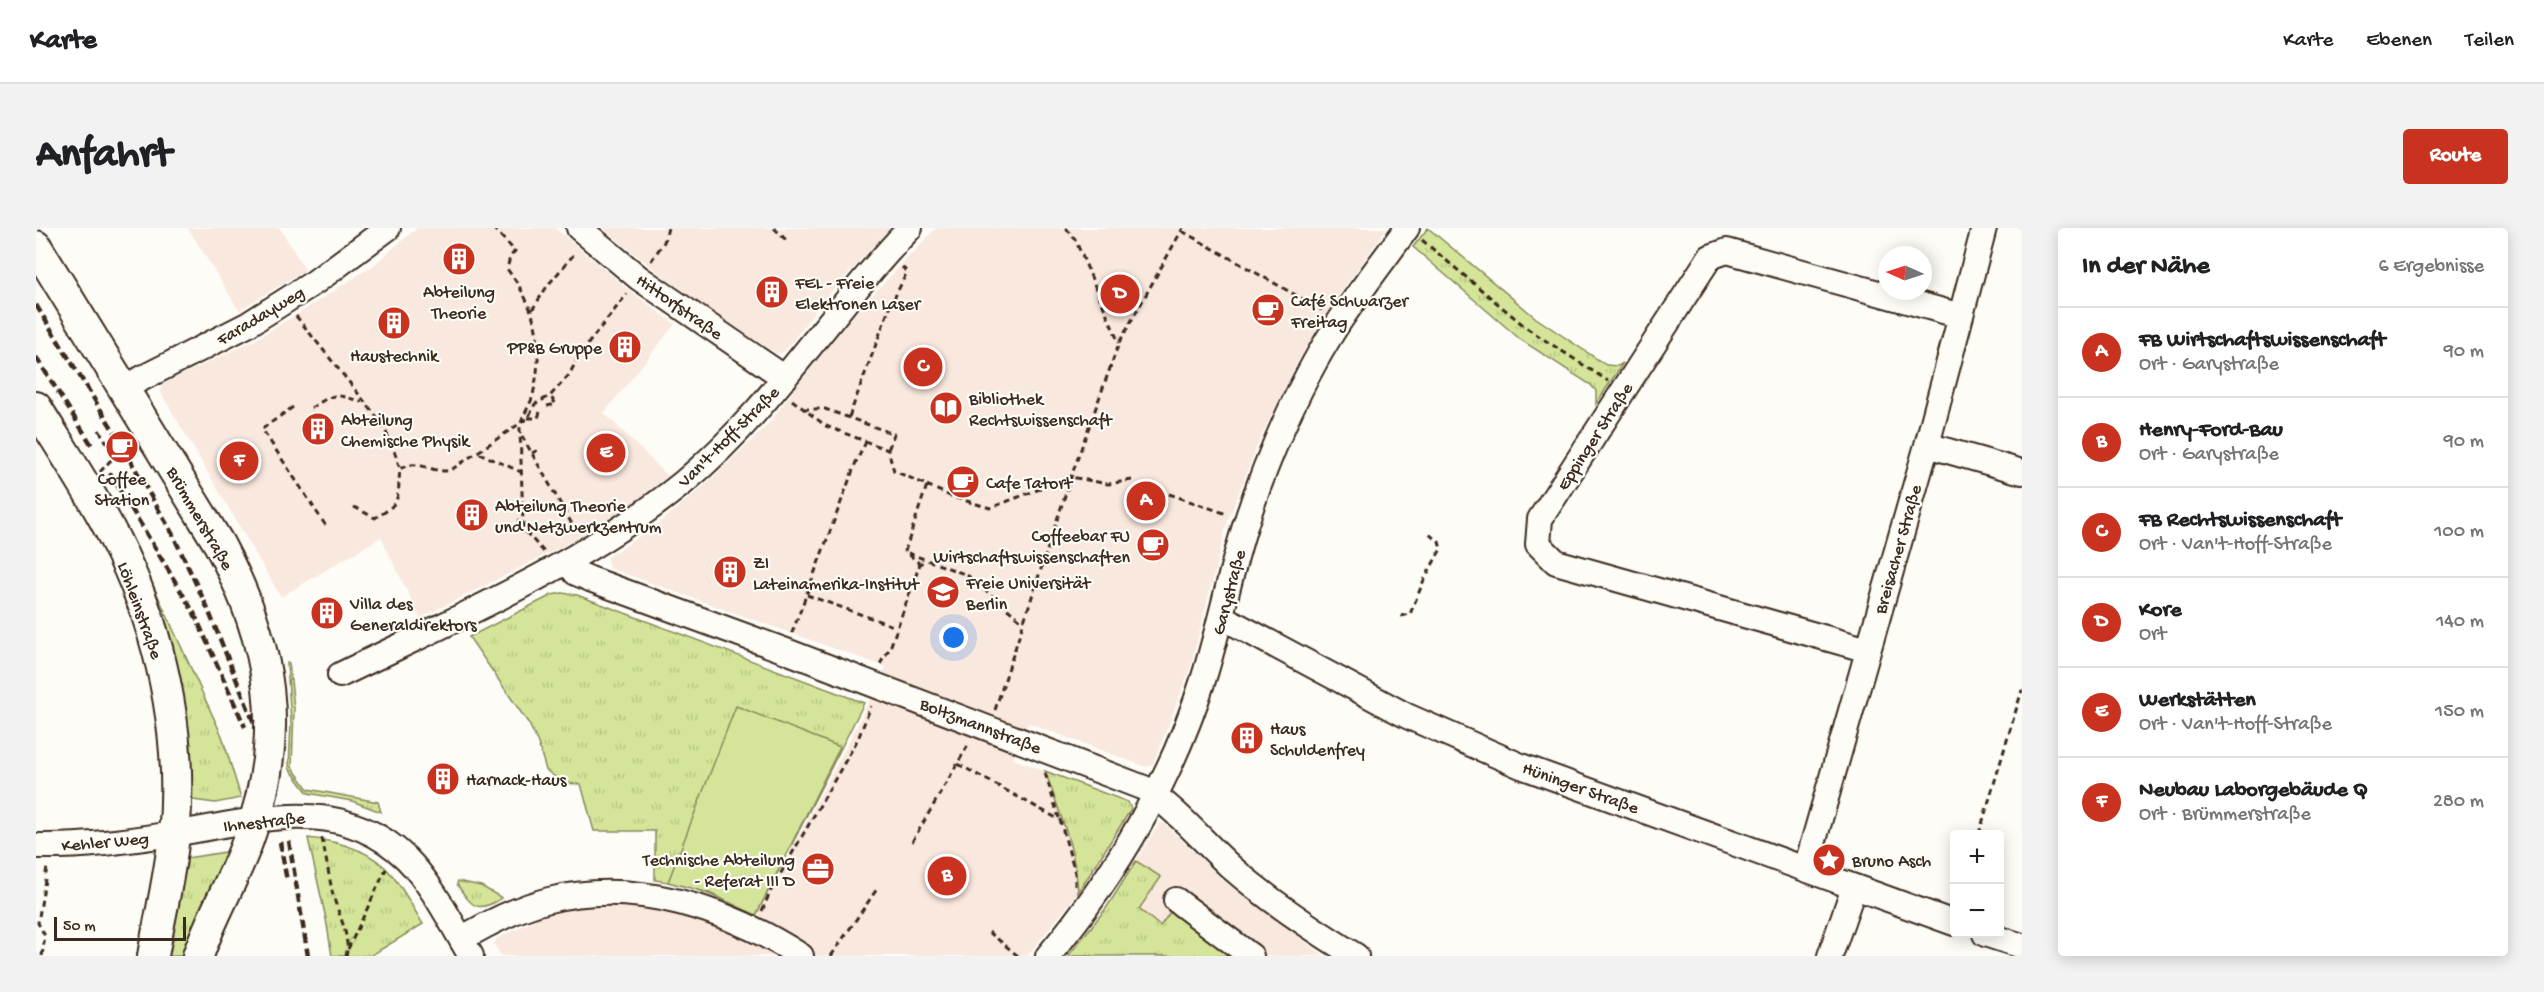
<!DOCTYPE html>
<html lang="de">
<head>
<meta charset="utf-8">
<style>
	:root { --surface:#fff; --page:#f2f2f2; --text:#202124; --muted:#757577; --line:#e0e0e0; --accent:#c8321e }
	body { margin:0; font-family:"Gochi Hand",sans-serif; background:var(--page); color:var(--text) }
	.controls { position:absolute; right:18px; bottom:18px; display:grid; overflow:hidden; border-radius:6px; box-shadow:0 3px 15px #0003 }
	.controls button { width:54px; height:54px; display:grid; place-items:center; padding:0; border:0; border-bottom:2px solid var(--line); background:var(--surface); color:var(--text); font:30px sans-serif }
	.compass { position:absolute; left:1842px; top:18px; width:54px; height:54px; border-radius:50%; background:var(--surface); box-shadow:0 3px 15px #0003; rotate:273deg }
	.scale { position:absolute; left:18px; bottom:15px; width:132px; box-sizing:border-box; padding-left:6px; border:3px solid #3b2a1e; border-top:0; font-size:16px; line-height:21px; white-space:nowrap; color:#3b2a1e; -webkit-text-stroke:4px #fdfcf7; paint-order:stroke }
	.you { position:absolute; left:918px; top:410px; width:21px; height:21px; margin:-15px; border:4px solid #fff; border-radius:50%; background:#1a73e8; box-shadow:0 0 0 9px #1a73e833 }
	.badge { display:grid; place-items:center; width:39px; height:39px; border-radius:50%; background:var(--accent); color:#fff; font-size:20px; font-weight:700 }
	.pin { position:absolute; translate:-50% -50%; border:3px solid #fff; box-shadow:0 2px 6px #0006 }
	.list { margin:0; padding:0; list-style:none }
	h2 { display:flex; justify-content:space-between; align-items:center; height:78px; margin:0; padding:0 24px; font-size:26px }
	h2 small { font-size:20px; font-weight:400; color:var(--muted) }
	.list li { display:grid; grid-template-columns:39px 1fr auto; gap:18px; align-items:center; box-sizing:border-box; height:90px; padding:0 24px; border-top:2px solid var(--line) }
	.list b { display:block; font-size:22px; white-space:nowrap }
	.list p { margin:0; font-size:20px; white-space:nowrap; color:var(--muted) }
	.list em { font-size:20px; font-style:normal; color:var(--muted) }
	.map { position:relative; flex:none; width:1986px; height:728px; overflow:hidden; border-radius:6px }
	header { display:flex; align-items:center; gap:36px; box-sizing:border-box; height:84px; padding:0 30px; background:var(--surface); border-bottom:2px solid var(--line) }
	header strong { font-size:28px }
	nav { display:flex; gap:33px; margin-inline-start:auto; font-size:21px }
	.intro { display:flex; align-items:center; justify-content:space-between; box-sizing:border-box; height:144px; padding:0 36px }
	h1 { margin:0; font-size:42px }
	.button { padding:15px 27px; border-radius:6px; background:var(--accent); color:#fff; font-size:21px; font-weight:700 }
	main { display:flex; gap:36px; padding:0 36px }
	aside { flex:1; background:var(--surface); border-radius:6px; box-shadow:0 3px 15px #0003 }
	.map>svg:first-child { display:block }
</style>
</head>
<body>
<header>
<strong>Karte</strong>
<nav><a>Karte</a><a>Ebenen</a><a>Teilen</a></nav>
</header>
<div class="intro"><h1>Anfahrt</h1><a class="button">Route</a></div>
<main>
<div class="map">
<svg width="1986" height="728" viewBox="0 0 1986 728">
	<defs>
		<pattern id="grass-tufts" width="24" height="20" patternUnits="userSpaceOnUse" patternTransform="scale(1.5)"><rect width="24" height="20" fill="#d4e599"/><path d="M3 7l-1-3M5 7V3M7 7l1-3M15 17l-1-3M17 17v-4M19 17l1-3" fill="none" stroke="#b7c583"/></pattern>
	</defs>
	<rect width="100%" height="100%" fill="#fdfcf7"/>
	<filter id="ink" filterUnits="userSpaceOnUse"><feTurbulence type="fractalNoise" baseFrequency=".0167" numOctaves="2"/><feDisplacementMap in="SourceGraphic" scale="12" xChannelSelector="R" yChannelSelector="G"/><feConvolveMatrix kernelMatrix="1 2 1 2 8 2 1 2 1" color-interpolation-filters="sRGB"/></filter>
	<g filter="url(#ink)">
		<path fill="#f9e8de" d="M 152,0 L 244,0 L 269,42 L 203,82 Z
			M 381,0 L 519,0 L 589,59 L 639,96 L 568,185 L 632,248 L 595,277 L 525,319 L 384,390 L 345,309 L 245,369 L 124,163 L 127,156 L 217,113 L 268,82 L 338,37 Z
			M 567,0 L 854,0 L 786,74 L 748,124 L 741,126 L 677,85 L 619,42 Z
			M 900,0 L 1351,0 L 1303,67 L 1262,133 L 1223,213 L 1191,295 L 1154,441 L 1117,536 L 1110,539 L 992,495 L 977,531 L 1092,574 L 1095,581 L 1080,608 L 1046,660 L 991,728 L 466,728 L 458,717 L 460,711 L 499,692 L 503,685 L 542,676 L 580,674 L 642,683 L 710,708 L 820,500 L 850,439 L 573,340 L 571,330 L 627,292 L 667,259 L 731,198 L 798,108 Z
			M 1128,595 L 1186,651 L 1288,728 L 1032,728 L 1071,679 L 1123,596 Z"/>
		<path fill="url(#grass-tufts)" stroke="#88885c" stroke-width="1.5" d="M 1392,0 L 1500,90 L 1570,137 L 1582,138 L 1587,135 L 1560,176 L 1560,163 L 1555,157 L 1485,112 L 1377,19 Z
			M 107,344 L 111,344 L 186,508 L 205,570 L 179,575 L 150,571 Z
			M 526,365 L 541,367 L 828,475 L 720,687 C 687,672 655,656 619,652 L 619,603 L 558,603 L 545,556 L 527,555 L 510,542 L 502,515 L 493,496 L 433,409 L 516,367 Z
			M 251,435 L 253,435 L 258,480 L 256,539 L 272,561 L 342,574 L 345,584 L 316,573 L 272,565 L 253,540 L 255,495 Z
			M 1009,543 L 1092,574 L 1095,581 L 1042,665 C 1040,622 1023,583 1009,543 Z
			M 272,610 C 302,613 336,622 356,647 C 368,662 377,680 387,696 L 334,728 L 296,728 L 290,691 Z
			M 196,623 L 151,728 L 128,728 L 145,631 Z
			M 1100,633 L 1125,649 L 1103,681 L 1124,698 L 1135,683 L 1155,685 L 1200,719 L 1193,728 L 1032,728 L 1071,679 Z
			M 422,653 L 445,658 L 466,670 C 441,686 436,679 421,656 Z"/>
		<path fill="#d4e599" stroke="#88885c" stroke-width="1.5" d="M 700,478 L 804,519 L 720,687 L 673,665 L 632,654 Z"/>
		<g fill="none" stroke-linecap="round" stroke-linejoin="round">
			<g stroke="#3b2a1e" stroke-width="28">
				<path id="minor" d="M 543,0 L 603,50 L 749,150
					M 87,160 L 211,97 L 279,54 L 352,0
					M 1891,217 L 1986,244
					M 532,335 L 540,345 L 554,351 L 750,423 L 1108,560 C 1142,582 1166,613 1196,640 C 1235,674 1276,701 1320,728
					M 1186,389 L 1371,488 L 1485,538 L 1918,695
					M 1832,422 L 1520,334 L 1502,316 L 1504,291 L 1674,29 L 1691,23 L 1925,88
					M 304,447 C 422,389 545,338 648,254 C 736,181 795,82 874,0
					M 0,618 C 46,619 91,613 136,606 C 217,594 302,564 370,630 C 397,657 415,695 435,728
					M 1770,640 L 1891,217 L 1948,0
					M 1140,672 L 1215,728
					M 1949,706 L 1986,718
					M 425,711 C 453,695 481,680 513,672 C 598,650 693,681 765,728
					M 1012,728 C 1080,647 1136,551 1168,449 C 1184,398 1194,343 1211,292 C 1232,227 1266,149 1305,91 C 1326,60 1349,30 1371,0
					M 1794,728 L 1818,659"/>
			</g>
			<g stroke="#3b2a1e" stroke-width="34">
				<path id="major" d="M 0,18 L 183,316 C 236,415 252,507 211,615 C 197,653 175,689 162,728
					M 0,179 C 32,231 68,284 93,341 C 129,423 147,518 138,607 C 134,647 124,688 117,728"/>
			</g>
			<path stroke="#3b2a1e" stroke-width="3" stroke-dasharray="6 4.5" stroke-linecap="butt" d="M 457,0 L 479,23 L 474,29 L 471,41 C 502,81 508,118 497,167 C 494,179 484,190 484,202 C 485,233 486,264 487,295 L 489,303 L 508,324
				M 738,0 L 750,12
				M 1030,0 L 1039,11 L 1083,115
				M 1146,3 L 1286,82
				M 1386,12 L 1492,101 L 1572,153
				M 615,33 L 628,14 L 632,0
				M 496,82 L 512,57 L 540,24
				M 260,88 L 345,194 L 356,216 L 364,241
				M 756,172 L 790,198 L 852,222 L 858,243 L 891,257 L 869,323 L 884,336
				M 511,178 L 520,176 L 514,168
				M 257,179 L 226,201 L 290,298
				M 275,180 C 299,165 298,165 326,174
				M 767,181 L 789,181 L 858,206 L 852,222
				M 813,189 L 853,81 L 871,44 L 866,39
				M 492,190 L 502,190 L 504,184
				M 63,202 L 80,229
				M 486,208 L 536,296
				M 443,225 L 485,244
				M 496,225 L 504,221
				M 891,257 L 914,268 L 954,280 L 1035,249 L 1072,256 L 1096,252
				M 1133,266 L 1191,286
				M 318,279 L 339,290 C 367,274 361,270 364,241 C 383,229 396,247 415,242 L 492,190 L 499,176 L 514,168 L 533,147 L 544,126 L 591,66
				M 481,293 L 487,295
				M 872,325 L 931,347 L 987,394
				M 771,367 L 860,399
				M 1365,388 L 1374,386 L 1388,352 L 1405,321 L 1403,314 L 1393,306
				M 756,405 L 820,234 L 830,214
				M 844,436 L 854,420 L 884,336 L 889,332
				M 959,482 L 1035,249 L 1083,115 L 1147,0
				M 922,536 L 1024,592 L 1039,645 L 1039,658
				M 1009,545 L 1023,590
				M 1943,606 L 1986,462
				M 286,610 C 290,629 293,649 297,667 C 302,686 315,708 310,728
				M 876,614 L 934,514
				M 726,683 L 734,664 L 822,511 L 835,478
				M 953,704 L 982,728
				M 312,721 L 350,641
				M 6,728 L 9,708 L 2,695 L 11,639
				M 795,728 L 841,661"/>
			<use href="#minor" stroke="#fdfcf7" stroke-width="24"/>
			<use href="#major" stroke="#fdfcf7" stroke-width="30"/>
			<path stroke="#3b2a1e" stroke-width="4.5" stroke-dasharray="9 4.5" stroke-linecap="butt" d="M 0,77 L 79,205
				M 0,129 L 57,219
				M 93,230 L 136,305 L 171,379 L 218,495
				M 74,245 L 158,385 L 209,499
				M 253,613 L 272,728
				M 244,614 L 251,653"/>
			<path stroke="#3b2a1e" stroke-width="3" stroke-dasharray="6 4.5" stroke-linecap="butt" d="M 64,244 L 74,233 L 95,224"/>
		</g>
	</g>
	<defs>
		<g id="building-disc" transform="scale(1.725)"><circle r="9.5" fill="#c8321e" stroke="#fdfcf7"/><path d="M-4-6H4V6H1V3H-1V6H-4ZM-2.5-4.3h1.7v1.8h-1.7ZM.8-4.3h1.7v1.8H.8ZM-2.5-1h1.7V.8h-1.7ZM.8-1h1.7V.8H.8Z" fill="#fff"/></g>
		<g id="cafe-disc" transform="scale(1.725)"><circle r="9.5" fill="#c8321e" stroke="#fdfcf7"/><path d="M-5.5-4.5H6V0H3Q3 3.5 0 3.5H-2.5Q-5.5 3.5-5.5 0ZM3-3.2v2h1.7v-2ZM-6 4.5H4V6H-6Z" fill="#fff"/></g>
		<g id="library-disc" transform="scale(1.725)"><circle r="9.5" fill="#c8321e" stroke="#fdfcf7"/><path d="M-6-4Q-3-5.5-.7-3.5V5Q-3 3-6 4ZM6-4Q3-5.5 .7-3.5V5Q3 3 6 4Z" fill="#fff"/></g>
		<g id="university-disc" transform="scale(1.725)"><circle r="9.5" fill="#c8321e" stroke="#fdfcf7"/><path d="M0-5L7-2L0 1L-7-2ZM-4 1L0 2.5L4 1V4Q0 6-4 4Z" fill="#fff"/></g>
		<g id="sight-disc" transform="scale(1.725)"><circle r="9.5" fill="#c8321e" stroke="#fdfcf7"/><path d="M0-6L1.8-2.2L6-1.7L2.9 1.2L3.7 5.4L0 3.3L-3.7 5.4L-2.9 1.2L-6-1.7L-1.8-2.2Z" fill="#fff"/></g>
		<g id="office-disc" transform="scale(1.725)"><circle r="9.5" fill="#c8321e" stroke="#fdfcf7"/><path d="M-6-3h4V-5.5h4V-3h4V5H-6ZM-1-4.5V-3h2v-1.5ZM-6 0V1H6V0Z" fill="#fff"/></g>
	</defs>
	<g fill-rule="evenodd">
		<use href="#building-disc" x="423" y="31"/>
		<use href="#building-disc" x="736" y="64"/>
		<use href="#cafe-disc" x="1232" y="82"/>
		<use href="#building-disc" x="358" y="95"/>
		<use href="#building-disc" x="589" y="119"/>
		<use href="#library-disc" x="910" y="180"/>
		<use href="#building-disc" x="282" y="201"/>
		<use href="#cafe-disc" x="86" y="219"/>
		<use href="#cafe-disc" x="927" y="254"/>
		<use href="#building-disc" x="436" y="287"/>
		<use href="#cafe-disc" x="1117" y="317"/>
		<use href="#building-disc" x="694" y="344"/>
		<use href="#university-disc" x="907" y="364"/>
		<use href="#building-disc" x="291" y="385"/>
		<use href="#building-disc" x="1211" y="510"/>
		<use href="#building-disc" x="407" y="551"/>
		<use href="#sight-disc" x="1793" y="632"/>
		<use href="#office-disc" x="782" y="641"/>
	</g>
	<g text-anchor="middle" stroke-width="4.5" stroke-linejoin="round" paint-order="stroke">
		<g font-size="18" fill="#3b2a1e" stroke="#fdfcf7" text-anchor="start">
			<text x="759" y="60">FEL - Freie<tspan x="759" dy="21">Elektronen Laser</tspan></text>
			<text x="423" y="69" text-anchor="middle">Abteilung<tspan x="423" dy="21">Theorie</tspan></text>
			<text x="1255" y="78">Café Schwarzer<tspan x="1255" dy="21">Freitag</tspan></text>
			<text x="566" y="125" text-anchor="end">PP&amp;B Gruppe</text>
			<text x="358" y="133" text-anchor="middle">Haustechnik</text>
			<text x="933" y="176">Bibliothek<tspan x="933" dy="21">Rechtswissenschaft</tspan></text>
			<text x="305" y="197">Abteilung<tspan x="305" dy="21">Chemische Physik</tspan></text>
			<text x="86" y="256" text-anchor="middle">Coffee<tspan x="86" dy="21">Station</tspan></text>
			<text x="950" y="260">Cafe Tatort</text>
			<text x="459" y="283">Abteilung Theorie<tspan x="459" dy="21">und Netzwerkzentrum</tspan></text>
			<text x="1094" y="313" text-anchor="end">Coffeebar FU<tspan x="1094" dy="21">Wirtschaftswissenschaften</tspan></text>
			<text x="717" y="340">ZI<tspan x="717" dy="21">Lateinamerika-Institut</tspan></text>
			<text x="930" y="360">Freie Universität<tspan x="930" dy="21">Berlin</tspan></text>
			<text x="314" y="381">Villa des<tspan x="314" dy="21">Generaldirektors</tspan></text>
			<text x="1234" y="506">Haus<tspan x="1234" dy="21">Schuldenfrey</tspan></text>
			<text x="430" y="557">Harnack-Haus</text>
			<text x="759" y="637" text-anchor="end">Technische Abteilung<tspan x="759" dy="21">- Referat III D</tspan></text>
			<text x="1816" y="638">Bruno Asch</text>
		</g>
		<g font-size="18" fill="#3b2a1e" stroke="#fdfcf7">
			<text transform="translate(644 78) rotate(35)" y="6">Hittorfstraße</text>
			<text transform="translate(224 87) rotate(-31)" y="6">Faradayweg</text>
			<text transform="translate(692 208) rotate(-45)" y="6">Van't-Hoff-Straße</text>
			<text transform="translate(1558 208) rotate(-57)" y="6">Eppinger Straße</text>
			<text transform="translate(165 290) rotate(60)" y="6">Brümmerstraße</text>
			<text transform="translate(1861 321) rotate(-74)" y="6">Breisacher Straße</text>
			<text transform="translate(1192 364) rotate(-75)" y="6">Garystraße</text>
			<text transform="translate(105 382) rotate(70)" y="6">Löhleinstraße</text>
			<text transform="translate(945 497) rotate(21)" y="6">Boltzmannstraße</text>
			<text transform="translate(1545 559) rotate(20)" y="6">Hüninger Straße</text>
			<text transform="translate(228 593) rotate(-6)" y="6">Ihnestraße</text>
			<text transform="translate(69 613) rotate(-5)" y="6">Kehler Weg</text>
		</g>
	</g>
</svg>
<div class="controls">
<button>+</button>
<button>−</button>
</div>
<svg class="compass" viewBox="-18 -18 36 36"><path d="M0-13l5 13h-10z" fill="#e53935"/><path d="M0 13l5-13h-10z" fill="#757577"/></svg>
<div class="scale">50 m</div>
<div class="you"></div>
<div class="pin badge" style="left:1110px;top:273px">A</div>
<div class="pin badge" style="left:911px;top:648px">B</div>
<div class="pin badge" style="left:887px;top:139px">C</div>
<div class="pin badge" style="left:1084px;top:66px">D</div>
<div class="pin badge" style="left:570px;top:225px">E</div>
<div class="pin badge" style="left:203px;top:233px">F</div>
</div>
<aside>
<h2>In der Nähe<small>6 Ergebnisse</small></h2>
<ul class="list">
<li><span class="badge">A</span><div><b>FB Wirtschaftswissenschaft</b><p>Ort · Garystraße</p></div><em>90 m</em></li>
<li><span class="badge">B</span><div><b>Henry-Ford-Bau</b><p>Ort · Garystraße</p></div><em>90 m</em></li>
<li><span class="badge">C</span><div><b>FB Rechtswissenschaft</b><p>Ort · Van't-Hoff-Straße</p></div><em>100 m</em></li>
<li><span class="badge">D</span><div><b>Kore</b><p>Ort</p></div><em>140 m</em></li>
<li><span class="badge">E</span><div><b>Werkstätten</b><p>Ort · Van't-Hoff-Straße</p></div><em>150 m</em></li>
<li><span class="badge">F</span><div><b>Neubau Laborgebäude Q</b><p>Ort · Brümmerstraße</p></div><em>280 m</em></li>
</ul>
</aside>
</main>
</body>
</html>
